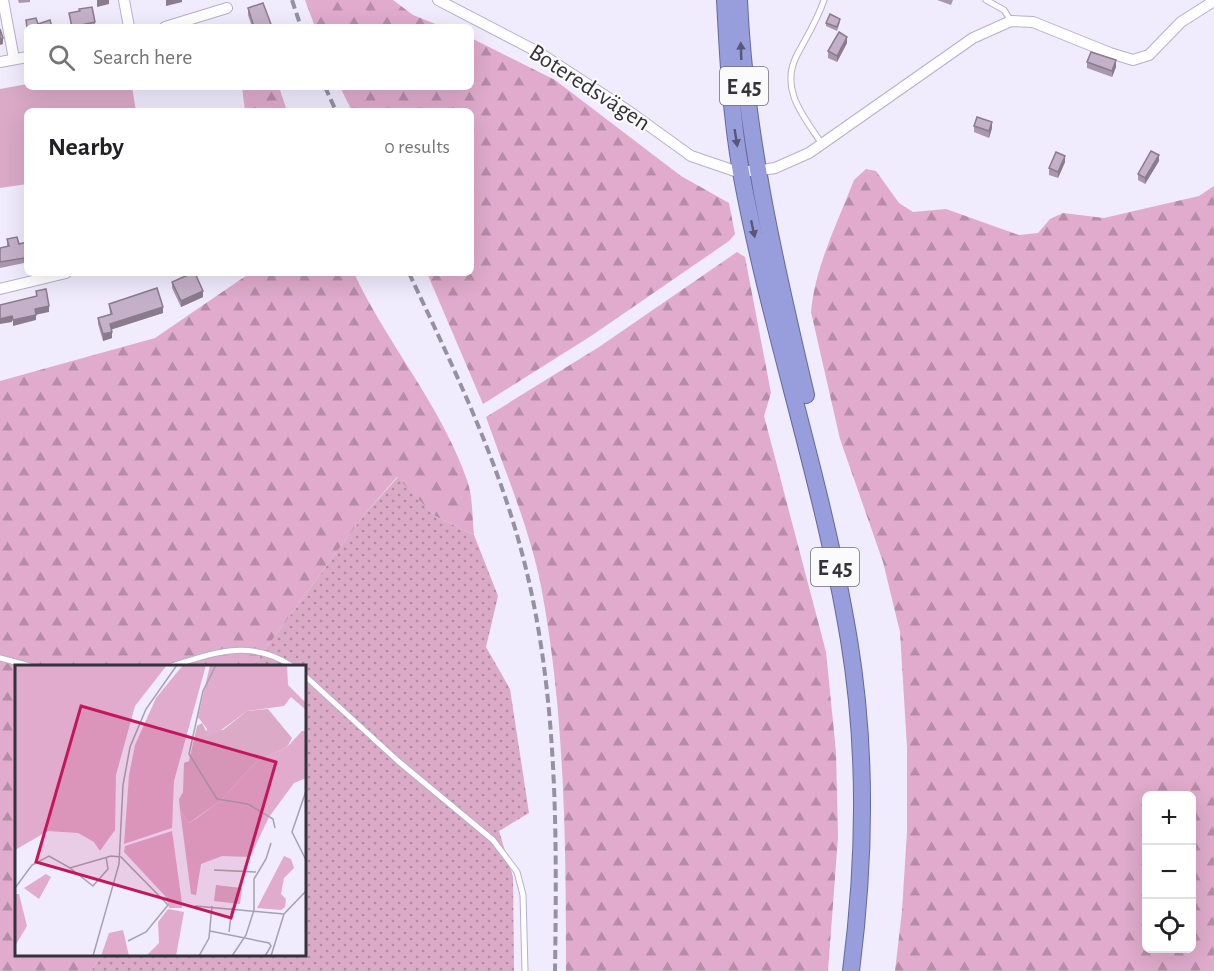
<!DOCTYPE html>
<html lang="en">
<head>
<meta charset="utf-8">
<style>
	:root { --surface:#fff; --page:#f6f6f6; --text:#202124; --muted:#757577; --line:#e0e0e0 }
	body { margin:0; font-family:"Alegreya Sans",sans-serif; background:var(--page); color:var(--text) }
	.controls { position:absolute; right:18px; bottom:18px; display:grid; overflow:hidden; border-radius:9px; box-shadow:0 6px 24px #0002 }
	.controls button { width:54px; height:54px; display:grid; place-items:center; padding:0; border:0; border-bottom:2px solid var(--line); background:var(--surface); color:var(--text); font:30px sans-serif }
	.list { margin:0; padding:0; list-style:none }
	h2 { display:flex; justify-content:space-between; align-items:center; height:78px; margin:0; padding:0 24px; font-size:26px }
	h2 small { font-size:20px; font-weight:400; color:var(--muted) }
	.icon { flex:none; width:33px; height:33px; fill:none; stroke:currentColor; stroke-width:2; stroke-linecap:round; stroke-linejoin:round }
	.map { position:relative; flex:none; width:1214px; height:971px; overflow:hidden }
	.search { position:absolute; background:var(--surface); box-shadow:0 6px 24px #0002; left:24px; top:24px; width:450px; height:66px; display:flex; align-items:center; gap:15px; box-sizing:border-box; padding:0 21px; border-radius:9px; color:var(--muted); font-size:22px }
	.panel { position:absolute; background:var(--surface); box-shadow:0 6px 24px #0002; left:24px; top:108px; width:450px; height:168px; border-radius:9px }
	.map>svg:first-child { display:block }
</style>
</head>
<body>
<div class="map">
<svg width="1214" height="971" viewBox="0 0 1214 971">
	<defs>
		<pattern id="grass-dots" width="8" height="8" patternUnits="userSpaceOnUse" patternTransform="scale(1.5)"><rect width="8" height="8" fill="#daaac7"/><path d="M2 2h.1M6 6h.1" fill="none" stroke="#b28ba3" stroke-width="1.8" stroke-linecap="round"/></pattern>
		<pattern id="forest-firs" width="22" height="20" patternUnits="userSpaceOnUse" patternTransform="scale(1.5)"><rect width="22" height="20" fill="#e0abcc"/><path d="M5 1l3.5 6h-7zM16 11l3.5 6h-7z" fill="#b68ca7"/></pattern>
	</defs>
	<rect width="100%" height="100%" fill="#f0ebfd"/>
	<path fill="url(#grass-dots)" d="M 398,477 L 435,516 L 474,535 L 498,596 L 486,647 L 510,689 L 529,813 L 499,831 L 513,877 L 514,971 L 91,971 L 102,955 L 304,954 L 304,666 L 253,666 L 363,516 Z"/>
	<path fill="url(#forest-firs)" fill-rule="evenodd" d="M 305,0 L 393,0 L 413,15 L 443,27 L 315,27 Z
		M 471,38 L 555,80 L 681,176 L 729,203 L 735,234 L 729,241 L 591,336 L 483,404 L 427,273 L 471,273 L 471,111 L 352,111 L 340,87 L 471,87 Z
		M 242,87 L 279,87 L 287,111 L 245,111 Z
		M 866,169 L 876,171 L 899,203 L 913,212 L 946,209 L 1019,235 L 1038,233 L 1050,219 L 1063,213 L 1104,218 L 1199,196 L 1214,186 L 1214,971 L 895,971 L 902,911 L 907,831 L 907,747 L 900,632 L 883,562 L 840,439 L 811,312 C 815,266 838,222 854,180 ZM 1146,796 L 1192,796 L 1192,948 L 1146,948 Z
		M 737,252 L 745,257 L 771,393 L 764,416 L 826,652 L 836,752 L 838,837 L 828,971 L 566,971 C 566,843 565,712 541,586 C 530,530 505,471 486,417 L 599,347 Z
		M 250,273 L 354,273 C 387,344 441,405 467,480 C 473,496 472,517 474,535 L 435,516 L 397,477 L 363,516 L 253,666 L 16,666 L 16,954 L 102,955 L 91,971 L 0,971 L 0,381 L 155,338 Z"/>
	<path fill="#daaac7" d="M 27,84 L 27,87 L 132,87 L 136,111 L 27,111 L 27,184 L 0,188 L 0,89 Z"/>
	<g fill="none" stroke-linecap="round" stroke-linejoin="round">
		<g stroke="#b8afcc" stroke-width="7">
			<path id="service" d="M 986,0 L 1004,10 L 1011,21
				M 822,144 C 804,117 779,89 797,55 C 807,36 817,21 824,0
				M 0,658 L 30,666
				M 172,666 C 216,652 250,639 292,666
				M 304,675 L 398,761 L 493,840 L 517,872 L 523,895 L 525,971"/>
		</g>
		<g stroke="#b8afcc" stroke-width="12">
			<path id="minor" d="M 3,0 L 14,59
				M 124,0 L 129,27
				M 438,0 L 538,52 L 630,112 L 691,156 L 735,171 L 756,171 L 775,168 L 809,153 L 973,38 L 1011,21 L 1033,22 L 1110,53 L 1133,60 L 1149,55 L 1181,22 L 1214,1
				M 165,27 L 227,8
				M 0,62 L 27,57
				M 0,289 L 66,273"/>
		</g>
		<g stroke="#64689f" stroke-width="18">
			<path id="trunk" d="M 725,0 C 728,58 731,115 741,172 C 770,330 823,482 849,640 C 867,749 865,862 851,971
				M 739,0 C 745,135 775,264 806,395"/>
		</g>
		<use href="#service" stroke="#fff" stroke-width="5"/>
		<use href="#minor" stroke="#fff" stroke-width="10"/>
		<use href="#trunk" stroke="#989edc" stroke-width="16"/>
		<path stroke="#9691a1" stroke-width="4" stroke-dasharray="9 4.5" stroke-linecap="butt" d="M 292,0 L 301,27
			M 325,87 L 336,111
			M 409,273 C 450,360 493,449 519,542 C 558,682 557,827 555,971"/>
	</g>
	<path fill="#a997ad" d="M 18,0 L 30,0 L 30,2 L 19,3 Z
		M 937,0 L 953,0 L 951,5 Z
		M 248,8 L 272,27 L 252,27 L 248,15 Z
		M 69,13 L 95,22 L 95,27 L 71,27 Z
		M 840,22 L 837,31 L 826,26 L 826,23 Z
		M 847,43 L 837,62 L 828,58 L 828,51 Z
		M 1087,62 L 1116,67 L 1112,77 L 1087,68 Z
		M 974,126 L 992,128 L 989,138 L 974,132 Z
		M 1159,161 L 1145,184 L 1138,180 L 1138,174 Z
		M 1065,162 L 1058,178 L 1049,175 L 1049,168 Z
		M 7,239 L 19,244 L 27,242 L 27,269 L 25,270 L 24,263 L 0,268 L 0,248 L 7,246 Z
		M 172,282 L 203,297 L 181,307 L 172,288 Z
		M 109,304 L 163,313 L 112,329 L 112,338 L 103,341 L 98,324 L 98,318 L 110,314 Z"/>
	<path fill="#8a7b8d" d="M 97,0 L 109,0 L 109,4 L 97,7 Z
		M 166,0 L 182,0 L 182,2 L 166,6 Z
		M 847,37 L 847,43 L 837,62 L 837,56 Z
		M 3,38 L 3,44 L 0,45 L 0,39 Z
		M 1116,60 L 1116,67 L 1112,77 L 1112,71 Z
		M 992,122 L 992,128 L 989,138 L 989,131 Z
		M 1159,155 L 1159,161 L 1145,184 L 1145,178 Z
		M 1065,156 L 1065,162 L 1058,178 L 1058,172 Z
		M 203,291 L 203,297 L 181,307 L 181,301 Z
		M 49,306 L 49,312 L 35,315 L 35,309 Z
		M 163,307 L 163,313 L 110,330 L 110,324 Z
		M 36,315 L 36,320 L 13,326 L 13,320 Z
		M 12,316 L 12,322 L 0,324 L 0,319 Z
		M 112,332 L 112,338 L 103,341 L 103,334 Z"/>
	<path fill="#c5b0c9" stroke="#8a7b8d" stroke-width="1.5" d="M 263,3 L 272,27 L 254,27 L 248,8 Z
		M 92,7 L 95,22 L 72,27 L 69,13 L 80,11 L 79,9 Z
		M 830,14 L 840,19 L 837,27 L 826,23 Z
		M 36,18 L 38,24 L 50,20 L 52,27 L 27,27 L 27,28 L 26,20 Z
		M 0,29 L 3,38 L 0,39 Z
		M 839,32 L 847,37 L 837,56 L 828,51 Z
		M 1091,52 L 1116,60 L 1112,71 L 1087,62 Z
		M 977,117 L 992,122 L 989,131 L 974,126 Z
		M 1151,151 L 1159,155 L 1145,178 L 1138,174 Z
		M 1056,152 L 1065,156 L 1058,172 L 1049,168 Z
		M 17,237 L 19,244 L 27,242 L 27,264 L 25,264 L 24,258 L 0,262 L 0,248 L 9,246 L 7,239 Z
		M 192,273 L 195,273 L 203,291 L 181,301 L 172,282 Z
		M 157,288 L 163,307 L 110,324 L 112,332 L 103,334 L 98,318 L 112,314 L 109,304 Z
		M 46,289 L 49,306 L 35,309 L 36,315 L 13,320 L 12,316 L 0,319 L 0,305 L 37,296 L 36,291 Z"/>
	<defs><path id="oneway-solid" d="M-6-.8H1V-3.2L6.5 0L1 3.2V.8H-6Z" transform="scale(1.5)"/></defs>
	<g fill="#585775">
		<use href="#oneway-solid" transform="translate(741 51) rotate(-92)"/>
		<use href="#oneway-solid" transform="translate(736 138) rotate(81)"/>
		<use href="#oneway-solid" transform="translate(753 229) rotate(78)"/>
	</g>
	<g text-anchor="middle" stroke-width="4.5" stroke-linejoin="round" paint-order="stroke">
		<g fill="#fbfbfb" stroke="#706e76" stroke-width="1.5">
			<rect x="720" y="67" width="48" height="38" rx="4.5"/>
			<rect x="811" y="548" width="48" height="38" rx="4.5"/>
		</g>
		<g font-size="22" font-weight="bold" fill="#35313d">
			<text x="744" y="94">E 45</text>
			<text x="835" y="575">E 45</text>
		</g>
		<g font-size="24" fill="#35313d" stroke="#fbfbfb">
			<text transform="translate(590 87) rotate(33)" y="8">Boteredsvägen</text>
		</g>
	</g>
	<g transform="translate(15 665)">
		<rect width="291" height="291" fill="#f0ebfd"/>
		<path d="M 253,44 L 277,73 L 272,82 L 241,97 L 205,136 L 174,158 L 165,145 L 164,134 L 168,127 L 169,98 L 174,96 L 182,61 L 187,58 L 191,66 L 208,65 L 232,46 Z" fill="#daaac7"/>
		<path d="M 0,0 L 152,0 L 120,41 L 101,110 L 100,165 L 85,186 L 79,177 L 63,168 L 33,166 L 0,185 ZM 168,0 L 191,0 L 159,116 L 157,163 L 109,179 L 114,110 L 120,80 L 141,33 ZM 195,0 L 272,0 L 273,20 L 291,38 L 291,45 L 276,32 L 269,41 L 232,46 L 202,68 L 191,72 L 192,64 L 183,52 ZM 287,66 L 291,66 L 291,113 L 279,118 L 254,152 L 235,192 L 207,191 L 186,199 L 181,230 L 176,229 L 165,145 L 174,158 L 182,153 L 205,136 L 241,97 L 272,82 ZM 157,166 L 167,238 L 167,243 L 154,243 L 151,232 L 109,187 L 110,181 ZM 269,191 L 276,194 L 279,203 L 269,213 L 266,229 L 271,234 L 270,242 L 266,245 L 242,243 ZM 31,209 L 36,212 L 24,234 L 9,223 ZM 0,229 L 4,229 L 12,261 L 0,281 ZM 153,244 L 169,247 L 161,291 L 131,291 L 144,278 L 143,257 ZM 108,265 L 114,291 L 86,291 L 94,268 Z" fill="#e0abcc"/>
		<path d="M 201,220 L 227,223 L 225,239 L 199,236 Z" fill="#daaac7"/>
		<path fill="none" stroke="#a5a1b0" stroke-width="1.5" d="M 201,0 L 188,26 L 174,89 L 202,134 L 233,139 L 258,154 L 260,163M 291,126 L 277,167 L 291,195M 55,203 L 78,221 L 93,204 L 91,192M 199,205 L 241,207M 0,223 L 17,200 L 34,191 L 55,203 L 96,191 L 106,192 L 153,240 L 131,267 L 113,276M 180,241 L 269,249M 195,266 L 254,278 L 256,281 L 250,291M 214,267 L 217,243M 78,291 L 104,199 L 108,120 L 115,82 L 131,44 L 162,0M 184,291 L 194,273 L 197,241M 217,291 L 231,270 L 239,245 L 239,214 L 251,194 L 256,178M 256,291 L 269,249 L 291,226"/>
		<path fill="#c2185b" fill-opacity="0.15" stroke="#c2185b" stroke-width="3" d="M 66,41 L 261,97 L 216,253 L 21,197 Z"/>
		<rect width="291" height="291" fill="none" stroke="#35313d" stroke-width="3"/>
	</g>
</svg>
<div class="controls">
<button>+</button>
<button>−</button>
<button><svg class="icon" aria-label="locate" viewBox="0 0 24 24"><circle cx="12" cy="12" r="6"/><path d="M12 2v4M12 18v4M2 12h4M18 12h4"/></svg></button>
</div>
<div class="search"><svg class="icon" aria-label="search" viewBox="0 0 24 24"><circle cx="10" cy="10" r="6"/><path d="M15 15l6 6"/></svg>Search here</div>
<section class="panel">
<h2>Nearby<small>0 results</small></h2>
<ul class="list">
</ul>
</section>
</div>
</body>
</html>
